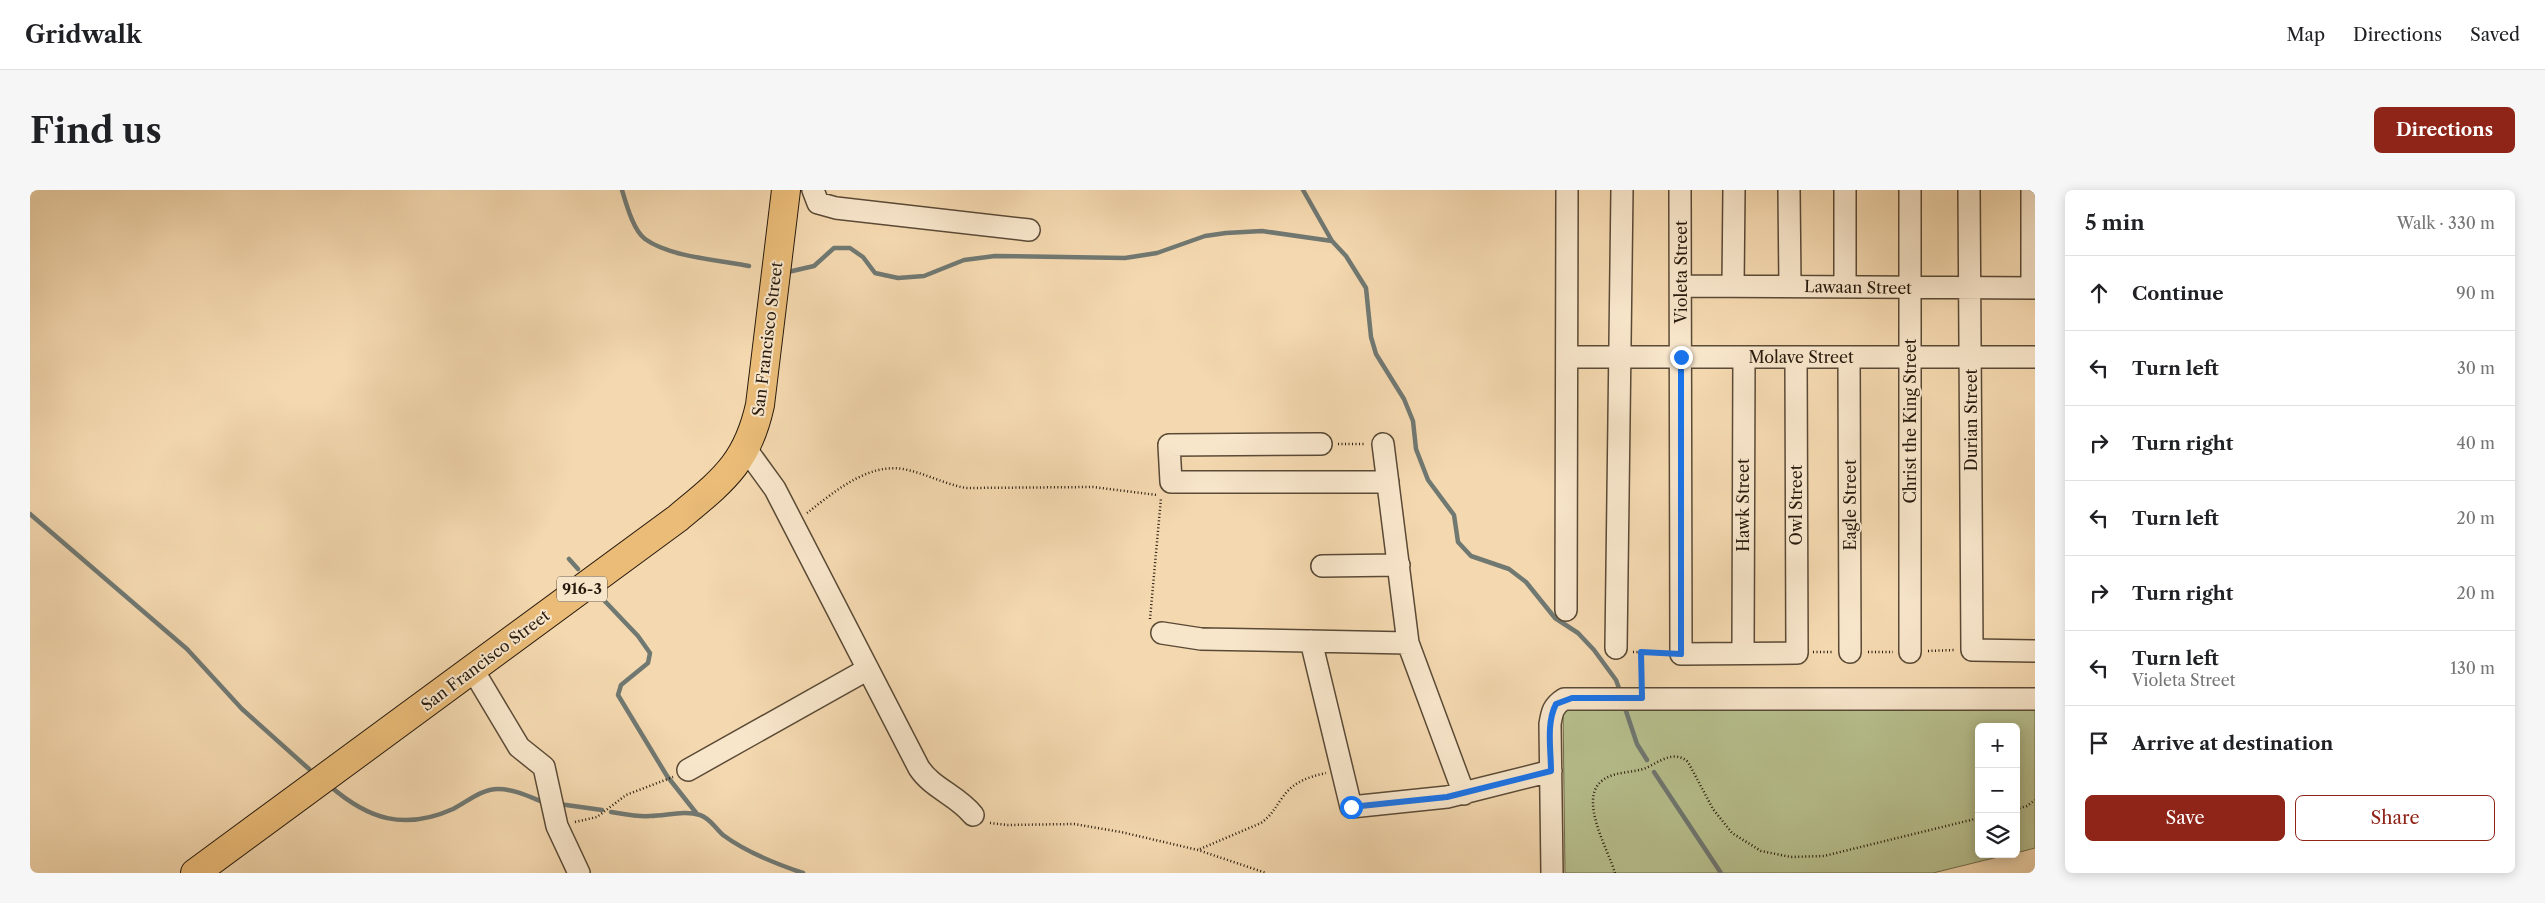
<!DOCTYPE html>
<html lang="en">
<head>
<meta charset="utf-8">
<style>
	:root { --surface:#fff; --page:#f6f6f6; --text:#202124; --muted:#757577; --line:#e0e0e0; --accent:#8f2418 }
	body { margin:0; font-family:"Libre Caslon Text",serif; background:var(--page); color:var(--text) }
	.controls { position:absolute; right:15px; bottom:15px; display:grid; overflow:hidden; border-radius:8px; box-shadow:0 2px 12px #0003 }
	.controls button { width:45px; height:45px; display:grid; place-items:center; padding:0; border:0; border-bottom:1px solid var(--line); background:var(--surface); color:var(--text); font:25px sans-serif }
	.stop { position:absolute; width:15px; height:15px; margin:-11px; border:4px solid #1a73e8; border-radius:50%; background:#fff }
	.stop.end { background:#1a73e8; border-color:#fff; box-shadow:0 1px 5px #0008 }
	.list { margin:0; padding:0; list-style:none }
	h2 { display:flex; justify-content:space-between; align-items:center; height:65px; margin:0; padding:0 20px; font-size:21px }
	h2 small { font-size:16px; font-weight:400; color:var(--muted) }
	.list li { display:grid; grid-template-columns:32px 1fr auto; gap:15px; align-items:center; box-sizing:border-box; height:75px; padding:0 20px; border-top:1px solid var(--line) }
	.list b { display:block; font-size:19px; white-space:nowrap }
	.list p { margin:0; font-size:16px; white-space:nowrap; color:var(--muted) }
	.list em { font-size:16px; font-style:normal; color:var(--muted) }
	.actions { display:flex; gap:10px; padding:15px 20px }
	.actions a { flex:1; padding:11px 0; border:1px solid var(--accent); border-radius:8px; text-align:center; font-size:18px; color:var(--accent) }
	.actions .main { background:var(--accent); color:#fff }
	.icon { flex:none; width:28px; height:28px; fill:none; stroke:currentColor; stroke-width:2; stroke-linecap:round; stroke-linejoin:round }
	.map { position:relative; flex:none; width:2005px; height:683px; overflow:hidden; border-radius:8px }
	header { display:flex; align-items:center; gap:30px; box-sizing:border-box; height:70px; padding:0 25px; background:var(--surface); border-bottom:1px solid var(--line) }
	header strong { font-size:24px }
	nav { display:flex; gap:28px; margin-inline-start:auto; font-size:18px }
	.intro { display:flex; align-items:center; justify-content:space-between; box-sizing:border-box; height:120px; padding:0 30px }
	h1 { margin:0; font-size:35px }
	.button { padding:12px 22px; border-radius:8px; background:var(--accent); color:#fff; font-size:18px; font-weight:700 }
	main { display:flex; gap:30px; padding:0 30px }
	aside { flex:1; background:var(--surface); border-radius:8px; box-shadow:0 2px 12px #0003 }
	.map>svg:first-child { display:block }
</style>
</head>
<body>
<header>
<strong>Gridwalk</strong>
<nav><a>Map</a><a>Directions</a><a>Saved</a></nav>
</header>
<div class="intro"><h1>Find us</h1><a class="button">Directions</a></div>
<main>
<div class="map">
<svg width="2005" height="683" viewBox="0 0 2005 683">
	<rect width="100%" height="100%" fill="#f4d8af"/>
	<filter id="stains"><feTurbulence type="fractalNoise" baseFrequency=".004" numOctaves="4"/><feColorMatrix values="0 0 0 0 .2 0 0 0 0 .09 0 0 0 0 .02 0 0 0 .5 -.17"/></filter>
	<radialGradient id="worn" r=".72"><stop offset=".6" stop-color="#630" stop-opacity="0"/><stop offset="1" stop-color="#630" stop-opacity=".3"/></radialGradient>
	<path fill="#b7c08e" stroke="#6f6d4e" d="M 1533,517 L 2005,517 L 2005,658 L 1986,663 L 1986,537 L 1949,537 L 1949,664 L 1980,664 L 1903,683 L 1535,683 Z"/>
	<g fill="none" stroke-linecap="round" stroke-linejoin="round">
		<path stroke="#707872" stroke-width="4.5" d="M 592,0 C 596,13 603,40 615,49 C 640,67 688,70 719,76
			M 1273,0 L 1302,51 L 1316,66 L 1336,98 L 1341,147 L 1346,164 L 1374,209 L 1383,231 L 1386,259 L 1398,290 L 1424,325 L 1428,352 L 1441,366 L 1479,379 L 1496,392 L 1525,428 L 1548,443 L 1564,460 L 1586,490 L 1590,501
			M 758,82 L 784,76 L 804,58 L 820,58 L 833,67 L 845,83 L 868,88 L 894,86 L 934,70 L 965,66 L 1095,68 L 1127,63 L 1175,46 L 1196,43 L 1232,41 L 1302,51
			M 0,324 L 157,459 L 212,519 L 279,579
			M 539,369 L 548,379
			M 569,405 L 608,446 L 620,463 L 618,473 L 591,495 L 588,505 L 637,586 L 667,624
			M 1594,515 L 1607,554 L 1617,570
			M 1624,582 L 1691,683
			M 300,596 C 338,629 374,641 423,619 C 437,612 451,599 468,599 C 484,599 500,607 515,613
			M 529,614 L 572,620
			M 581,622 C 594,624 607,627 620,626 C 636,626 654,620 670,625 C 680,628 685,638 693,645 C 716,662 746,674 773,683"/>
		<g stroke="#5a4a36" stroke-width="24">
			<path id="minor" d="M 783,0 L 788,13 L 806,18 L 999,40
				M 1650,0 L 1651,464 L 1767,463 L 1766,167
				M 1759,0 L 1760,96
				M 1815,0 L 1815,97
				M 1939,0 L 1942,460 L 2005,461
				M 2002,0 L 2002,98
				M 1651,96 L 2005,98
				M 1703,96 L 1704,0
				M 1537,167 L 2005,167
				M 1819,167 L 1820,462
				M 1291,254 L 1139,255 L 1141,292 L 1358,292
				M 1353,254 L 1378,453 L 1434,604
				M 716,259 L 745,299 L 889,578 C 903,599 927,605 943,625
				M 1292,376 L 1369,375
				M 1536,420 L 1537,0
				M 1132,443 L 1171,449 L 1378,453
				M 1281,451 L 1321,617 L 1417,607 L 1521,581
				M 1586,458 L 1592,0
				M 1880,462 L 1880,0
				M 1713,463 L 1714,167
				M 443,480 L 489,557 L 514,577 L 527,636 L 549,683
				M 658,580 L 838,479
				M 1522,683 L 1520,534 C 1522,522 1523,516 1534,509 L 2005,509"/>
		</g>
		<g stroke="#271a0d" stroke-width="30">
			<path id="major" d="M 165,683 L 648,328 C 692,291 717,274 730,215 L 756,0"/>
		</g>
		<path stroke="#271a0d" stroke-width="2.5" stroke-dasharray="1 2.5" stroke-linecap="butt" d="M 1308,254 L 1335,254
			M 777,323 C 803,303 837,273 873,279 C 895,283 914,294 936,298 L 1063,297 L 1127,305
			M 1120,429 L 1131,308
			M 1898,461 L 1925,460
			M 1603,462 L 1635,463
			M 1783,462 L 1803,462
			M 1838,462 L 1863,462
			M 1611,463 L 1612,491
			M 1986,619 L 1997,616 L 2005,610
			M 545,632 L 567,627 L 596,605 L 643,587
			M 960,633 L 978,635 L 1044,634 L 1091,642 L 1168,660 L 1236,683
			M 1170,659 L 1231,633 C 1241,626 1245,618 1252,608 C 1263,592 1278,587 1296,583
			M 1585,683 C 1579,661 1547,608 1573,590 C 1586,580 1606,584 1620,576 C 1633,569 1646,561 1658,572 L 1683,619 L 1702,643 L 1731,661 L 1761,667 L 1794,666 L 1949,628"/>
		<use href="#minor" stroke="#f8e6cb" stroke-width="21"/>
		<use href="#major" stroke="#eabc78" stroke-width="28"/>
	</g>
	<g fill="none" stroke-linecap="round" stroke-linejoin="round">
		<path stroke="#1a73e8" stroke-width="6" d="M 1321,617 L 1417,607 L 1521,581 C 1521,560 1516,533 1526,514 L 1542,508 L 1612,508 L 1611,462 L 1651,464 L 1651,167"/>
	</g>
	<g text-anchor="middle" stroke-width="4" stroke-linejoin="round" paint-order="stroke">
		<rect fill="#f8e6cb" stroke="#665746" stroke-width="1" x="527" y="386.5" width="50" height="25" rx="4"/>
		<g font-size="15" font-weight="bold" fill="#271a0d">
			<text x="552" y="404">916-3</text>
		</g>
		<g font-size="16" fill="#271a0d" stroke="#f8e6cb">
			<text transform="translate(1651 82) rotate(-90)" y="6">Violeta Street</text>
			<text transform="translate(1828 97) rotate(1)" y="6">Lawaan Street</text>
			<text transform="translate(737 149) rotate(-83)" y="6">San Francisco Street</text>
			<text x="1771" y="173">Molave Street</text>
			<text transform="translate(1941 230) rotate(-90)" y="6">Durian Street</text>
			<text transform="translate(1880 231) rotate(-90)" y="6">Christ the King Street</text>
			<text transform="translate(1713 315) rotate(-90)" y="6">Hawk Street</text>
			<text transform="translate(1766 315) rotate(-90)" y="6">Owl Street</text>
			<text transform="translate(1820 315) rotate(-90)" y="6">Eagle Street</text>
			<text transform="translate(455 470) rotate(-37)" y="6">San Francisco Street</text>
		</g>
	</g>
	<rect width="100%" height="100%" filter="url(#stains)"/>
	<rect width="100%" height="100%" fill="url(#worn)"/>
</svg>
<div class="controls">
<button>+</button>
<button>−</button>
<button><svg class="icon" aria-label="layers" viewBox="0 0 24 24"><path d="M12 4l9 5-9 5-9-5zM3 14l9 5 9-5"/></svg></button>
</div>
<div class="stop" style="left:1321px;top:617px"></div>
<div class="stop end" style="left:1651px;top:167px"></div>
</div>
<aside>
<h2>5 min<small>Walk · 330 m</small></h2>
<ul class="list">
<li><svg class="icon" aria-label="ahead" viewBox="0 0 24 24"><path d="M12 20V5M6 11l6-6 6 6"/></svg><div><b>Continue</b></div><em>90 m</em></li>
<li><svg class="icon" aria-label="left" viewBox="0 0 24 24"><path d="M17 20v-9H6M10 6l-5 5 5 5"/></svg><div><b>Turn left</b></div><em>30 m</em></li>
<li><svg class="icon" aria-label="right" viewBox="0 0 24 24"><path d="M7 20v-9h11M14 6l5 5-5 5"/></svg><div><b>Turn right</b></div><em>40 m</em></li>
<li><svg class="icon" aria-label="left" viewBox="0 0 24 24"><path d="M17 20v-9H6M10 6l-5 5 5 5"/></svg><div><b>Turn left</b></div><em>20 m</em></li>
<li><svg class="icon" aria-label="right" viewBox="0 0 24 24"><path d="M7 20v-9h11M14 6l5 5-5 5"/></svg><div><b>Turn right</b></div><em>20 m</em></li>
<li><svg class="icon" aria-label="left" viewBox="0 0 24 24"><path d="M17 20v-9H6M10 6l-5 5 5 5"/></svg><div><b>Turn left</b><p>Violeta Street</p></div><em>130 m</em></li>
<li><svg class="icon" aria-label="arrive" viewBox="0 0 24 24"><path d="M6 21V4h12l-3 4 3 4H6"/></svg><div><b>Arrive at destination</b></div></li>
</ul>
<div class="actions"><a class="main">Save</a><a>Share</a></div>
</aside>
</main>
</body>
</html>
